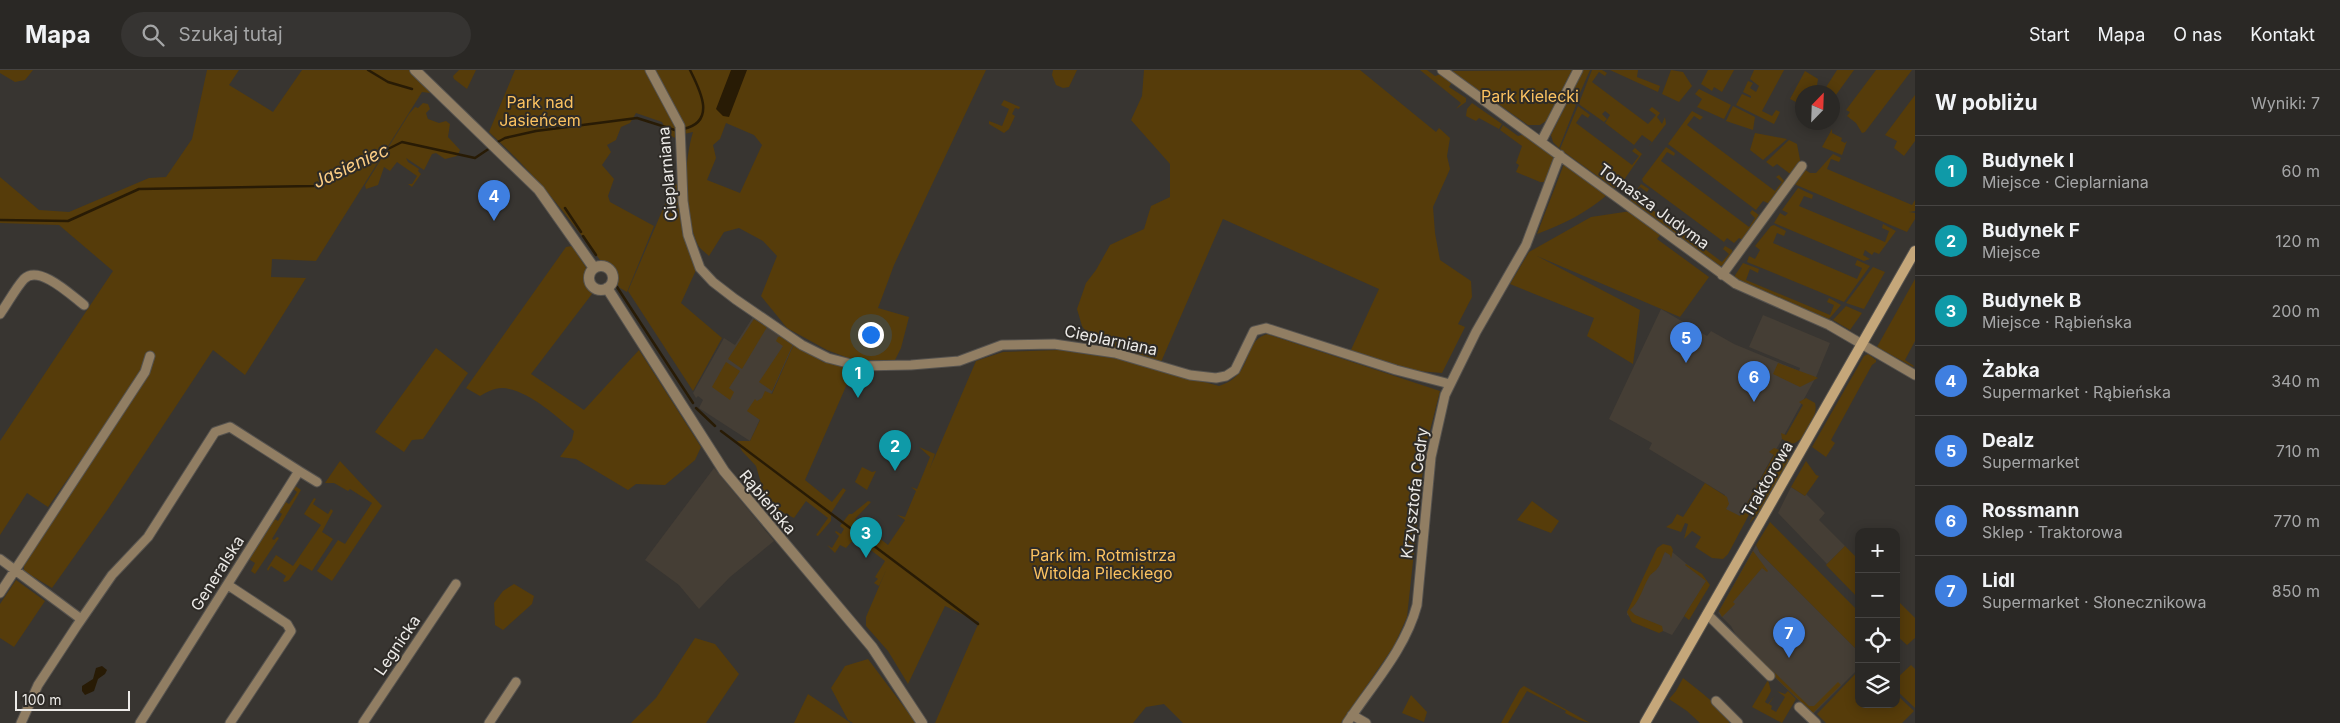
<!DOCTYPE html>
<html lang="pl">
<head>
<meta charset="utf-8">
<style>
	:root { --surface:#2a2825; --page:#363432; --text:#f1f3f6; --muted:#a5a6a7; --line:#464442; --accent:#d93025 }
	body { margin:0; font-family:Inter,sans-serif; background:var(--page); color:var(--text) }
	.controls { position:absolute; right:15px; bottom:15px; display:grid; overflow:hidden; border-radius:10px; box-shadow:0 2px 12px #0003 }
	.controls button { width:45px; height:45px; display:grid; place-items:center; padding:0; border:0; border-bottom:1px solid var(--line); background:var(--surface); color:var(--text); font:25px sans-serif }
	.compass { position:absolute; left:1795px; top:15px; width:45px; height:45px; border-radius:50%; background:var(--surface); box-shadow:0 2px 12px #0003; rotate:23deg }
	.scale { position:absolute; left:15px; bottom:12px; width:115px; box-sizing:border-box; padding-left:5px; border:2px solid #eceae7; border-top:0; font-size:14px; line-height:18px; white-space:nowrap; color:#eceae7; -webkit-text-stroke:4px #2e2b27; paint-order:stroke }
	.you { position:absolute; left:870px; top:264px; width:18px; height:18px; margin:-12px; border:4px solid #fff; border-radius:50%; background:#1a73e8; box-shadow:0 0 0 8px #1a73e833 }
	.badge { display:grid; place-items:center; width:32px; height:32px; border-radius:50%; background:var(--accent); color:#fff; font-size:16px; font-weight:700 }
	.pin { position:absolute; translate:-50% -41px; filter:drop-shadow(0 1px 2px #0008) }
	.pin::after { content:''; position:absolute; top:26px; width:18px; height:15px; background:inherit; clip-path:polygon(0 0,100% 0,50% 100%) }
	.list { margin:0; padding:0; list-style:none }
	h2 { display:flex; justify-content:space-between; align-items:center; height:65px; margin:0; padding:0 20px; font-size:21px }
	h2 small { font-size:16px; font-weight:400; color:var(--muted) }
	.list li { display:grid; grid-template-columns:32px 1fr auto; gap:15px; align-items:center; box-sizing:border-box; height:70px; padding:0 20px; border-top:1px solid var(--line) }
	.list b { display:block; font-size:19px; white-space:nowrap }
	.list p { margin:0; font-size:16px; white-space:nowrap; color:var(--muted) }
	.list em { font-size:16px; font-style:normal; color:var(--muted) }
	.icon { flex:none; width:28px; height:28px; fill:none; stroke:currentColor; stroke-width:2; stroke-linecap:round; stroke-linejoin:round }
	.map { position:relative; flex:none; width:1915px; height:653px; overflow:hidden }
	header { display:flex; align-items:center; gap:30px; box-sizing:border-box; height:70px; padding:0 25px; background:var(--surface); border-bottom:1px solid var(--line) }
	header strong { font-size:24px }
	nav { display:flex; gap:28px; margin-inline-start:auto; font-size:18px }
	.search { width:350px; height:45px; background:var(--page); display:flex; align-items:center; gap:12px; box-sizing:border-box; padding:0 18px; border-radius:28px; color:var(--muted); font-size:19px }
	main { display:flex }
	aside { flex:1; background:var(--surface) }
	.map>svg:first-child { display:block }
</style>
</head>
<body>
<header>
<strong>Mapa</strong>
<div class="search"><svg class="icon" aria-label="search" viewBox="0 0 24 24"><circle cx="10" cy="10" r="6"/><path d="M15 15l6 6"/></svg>Szukaj tutaj</div>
<nav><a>Start</a><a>Mapa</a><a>O nas</a><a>Kontakt</a></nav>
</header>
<main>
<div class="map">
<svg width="1915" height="653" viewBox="0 0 1915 653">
	<rect width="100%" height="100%" fill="#383531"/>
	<path fill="#453e35" d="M 1661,239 L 1707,266 L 1711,261 L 1734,274 L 1799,301 L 1800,298 L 1749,277 L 1763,245 L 1830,273 L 1816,307 L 1738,449 L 1725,439 L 1725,425 L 1649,379 L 1652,373 L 1609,349 Z
		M 753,247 L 794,274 L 750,371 L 699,338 L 703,330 L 698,326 L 696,328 L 693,323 L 724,268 L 735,275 Z
		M 714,398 L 774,471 L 730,507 L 699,539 L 679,515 L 645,490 Z
		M 1791,417 L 1805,426 L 1806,424 L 1825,443 L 1819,450 L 1845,476 L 1827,494 L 1778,443 Z
		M 1664,475 L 1707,511 L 1672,565 L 1627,545 L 1627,542 Z
		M 1756,475 L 1760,483 L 1859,582 L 1859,598 L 1813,644 L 1741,575 L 1731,556 L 1718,543 Z"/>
	<path fill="#563c0a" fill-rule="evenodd" d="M 0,0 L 33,0 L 25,10 L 15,12 L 0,3 Z
		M 207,0 L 239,0 L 229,15 L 273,42 L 302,0 L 410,0 L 431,23 L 422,22 L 316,191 L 272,189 L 271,207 L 306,208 L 245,305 L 213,280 L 108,439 L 52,518 L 24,501 L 24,495 L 117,353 L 121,333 L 48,437 L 27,423 L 0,465 L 0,371 L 113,201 L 59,155 L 0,153 L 0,107 L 39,140 L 69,142 L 149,108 L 166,107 L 192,69 Z
		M 459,0 L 476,0 L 467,19 L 454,9 L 453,6 Z
		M 515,0 L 645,0 L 658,18 L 653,0 L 986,0 L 894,195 L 878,238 L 909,247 L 901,278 L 895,290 L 854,290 L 827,280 L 787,258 L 761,226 L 777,186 L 763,171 L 739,158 L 724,162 L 709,186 C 705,182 700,179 698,175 C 683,143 683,95 693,62 L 684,64 L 682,56 L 675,68 L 668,64 L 662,52 L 636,43 L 630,53 L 621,57 L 616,70 L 607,75 L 611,82 L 602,95 L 614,109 L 608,126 L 610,132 L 654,156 L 627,222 L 620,218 C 579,160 542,110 489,62 ZM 726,53 L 754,65 L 762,75 L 740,123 L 707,110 L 716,88 L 713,75 L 720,69 Z
		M 1053,0 L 1077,0 L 1069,17 L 1063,18 L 1056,15 L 1052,5 Z
		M 1144,0 L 1360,0 L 1436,62 L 1439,58 L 1450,68 L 1447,86 L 1450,99 L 1433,137 L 1435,163 L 1440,190 L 1471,211 L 1472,227 L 1458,254 L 1465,257 L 1442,303 L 1418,301 L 1350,282 L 1379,219 L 1223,149 L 1161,292 L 1093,272 L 1082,256 L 1077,239 L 1086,213 L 1096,200 L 1110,175 L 1144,159 L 1151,136 L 1170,127 L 1170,94 L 1131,50 L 1142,26 Z
		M 1420,0 L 1427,0 L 1435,6 L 1441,4 L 1452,12 L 1449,17 L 1466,28 L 1466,32 L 1456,39 L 1461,33 Z
		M 1572,0 L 1546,51 L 1540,55 L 1528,55 L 1451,1 Z
		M 1583,0 L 1590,0 L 1576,32 L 1570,27 Z
		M 1592,0 L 1602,0 L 1607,3 L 1605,6 L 1599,2 L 1592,12 L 1648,54 L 1656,45 L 1649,40 L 1652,37 L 1660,43 L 1657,47 L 1662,54 L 1665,47 L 1666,54 L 1650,75 L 1649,76 L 1652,72 L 1642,65 L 1634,75 L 1605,53 L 1610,45 L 1605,41 L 1602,44 L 1607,49 L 1604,52 L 1580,35 L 1579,33 Z
		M 1610,0 L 1638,0 L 1637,7 L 1660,16 L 1658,22 Z
		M 1671,0 L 1683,2 L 1692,16 L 1679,32 L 1662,24 Z
		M 1708,0 L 1734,0 L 1722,22 L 1714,17 L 1712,21 L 1701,14 Z
		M 1754,0 L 1784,0 L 1762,41 L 1772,46 L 1776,40 L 1780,42 L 1774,54 L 1736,35 L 1742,24 L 1751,28 L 1751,26 L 1743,22 L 1748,11 L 1753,13 L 1750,18 L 1756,22 L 1759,16 L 1750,9 Z
		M 1837,0 L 1854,0 L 1833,29 L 1832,22 L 1823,22 Z
		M 1876,0 L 1912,0 L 1865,62 L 1862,63 L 1856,53 L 1847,46 L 1850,42 L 1846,40 Z
		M 1805,1 L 1818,9 L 1816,22 L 1802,22 L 1802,35 L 1790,29 Z
		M 1699,19 L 1731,35 L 1724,49 L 1697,37 L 1702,29 L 1695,24 Z
		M 1915,25 L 1915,71 L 1904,86 L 1894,78 L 1897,71 L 1885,65 Z
		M 1569,29 L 1576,35 L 1559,78 L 1553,72 L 1551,65 Z
		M 1004,30 L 1020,37 L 1019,39 L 1015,38 L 1012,44 L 1015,46 L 1009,59 L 1004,63 L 989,54 L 989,51 L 1002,56 L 1009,39 L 1001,35 Z
		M 423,33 L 428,34 L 430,39 L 426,43 L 428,49 L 439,53 L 446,51 L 450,54 L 448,67 L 460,80 L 457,86 L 445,89 L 436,83 L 432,84 L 424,100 L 406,88 L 408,92 L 419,99 L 418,101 L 421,104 L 412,117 L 408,114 L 412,114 L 417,106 L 397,92 L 390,101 L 384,97 L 378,115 L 366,119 L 365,115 L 409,44 L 415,37 L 418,38 Z
		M 1472,33 L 1502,54 L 1499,59 L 1479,48 L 1476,51 L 1466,46 L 1467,39 Z
		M 1578,36 L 1590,45 L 1588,48 L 1582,44 L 1576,53 L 1632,95 L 1639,86 L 1632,81 L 1635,78 L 1642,84 L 1619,117 L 1614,118 L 1560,79 Z
		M 1733,36 L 1755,47 L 1753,60 L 1726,51 Z
		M 1692,41 L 1703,47 L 1700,50 L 1694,46 L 1687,55 L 1775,121 L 1782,112 L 1776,107 L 1779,105 L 1785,112 L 1770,134 L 1763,131 L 1756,140 L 1668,74 Z
		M 1503,55 L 1518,66 L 1526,64 L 1555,87 L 1546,112 L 1540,112 L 1516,102 L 1519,95 L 1516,93 L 1522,76 L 1500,60 Z
		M 1832,59 L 1832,63 L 1842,68 L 1841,71 L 1845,73 L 1847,71 L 1842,85 L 1822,77 Z
		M 1755,63 L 1787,69 L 1763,90 L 1750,80 Z
		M 1789,70 L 1797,74 L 1801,95 L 1798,94 L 1795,99 L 1797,100 L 1793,103 L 1789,103 L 1777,94 L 1773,97 L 1766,92 Z
		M 1666,77 L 1675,83 L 1674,86 L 1667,82 L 1661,91 L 1749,157 L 1755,148 L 1750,143 L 1752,140 L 1759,145 L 1743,170 L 1739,168 L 1734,173 L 1727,168 L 1724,172 L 1643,112 L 1642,109 Z
		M 1833,84 L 1841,88 L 1839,92 L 1831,89 L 1827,99 L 1912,135 L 1915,130 L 1915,141 L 1909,142 L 1915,143 L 1915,149 L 1907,162 L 1794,114 L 1804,99 L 1810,103 L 1816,103 Z
		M 1564,94 L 1608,124 C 1587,143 1563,154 1537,164 Z
		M 674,113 L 678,115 C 678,145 686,173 696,200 L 681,233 L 722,268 L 693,321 L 628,221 Z
		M 1641,114 L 1649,119 L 1647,122 L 1640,117 L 1634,126 L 1722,192 L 1729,184 L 1723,179 L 1725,176 L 1732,180 L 1733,185 L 1725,195 L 1720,196 L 1630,130 Z
		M 1798,118 L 1813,125 L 1812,129 L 1804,126 L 1799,136 L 1885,172 L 1889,161 L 1882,158 L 1883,154 L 1896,161 L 1879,184 L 1874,182 L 1872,185 L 1865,180 L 1863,185 L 1870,189 L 1864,191 L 1774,153 L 1780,143 L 1785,146 L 1788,143 L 1782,140 Z
		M 1631,141 L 1661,164 L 1657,169 L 1709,207 L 1680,247 L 1537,186 L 1640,240 L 1633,294 L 1587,266 L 1594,248 L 1510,214 L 1529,182 L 1591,147 Z
		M 1774,155 L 1786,161 L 1784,166 L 1777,163 L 1773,173 L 1857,209 L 1862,198 L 1855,195 L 1857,190 L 1870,196 L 1844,232 L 1747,192 L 1749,186 L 1755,189 L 1760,180 L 1755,176 L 1771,156 Z
		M 572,176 L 598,216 L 531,304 L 584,340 L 639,280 L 701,377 L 695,390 L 665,415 L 636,414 L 628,420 L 576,389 L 560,387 L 572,370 L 574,361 C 556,346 527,319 502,318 C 494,318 487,322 480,326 L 466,318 L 566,177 Z
		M 1743,193 L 1759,199 L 1758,203 L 1750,199 L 1746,210 L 1830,245 L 1834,235 L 1827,232 L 1829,228 L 1841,235 L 1829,249 L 1756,219 L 1734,207 Z
		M 1873,197 L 1885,202 L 1864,239 L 1846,233 Z
		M 1915,209 L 1915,271 L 1905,290 L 1914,296 L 1913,297 L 1877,277 Z
		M 1846,236 L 1862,243 L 1850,260 L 1833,250 Z
		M 754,249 L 767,257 L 742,299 L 728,289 Z
		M 1267,264 L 1440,321 L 1425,380 L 1407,547 L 1394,576 L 1341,653 L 1183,653 L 1164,634 L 1146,637 L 1133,653 L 935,653 L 979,552 L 945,536 L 908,614 L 888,581 L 866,556 L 866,547 L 887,498 L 879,516 L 874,513 L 878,509 L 875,507 L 885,491 L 855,468 L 846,478 L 840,475 L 835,483 L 827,475 L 832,478 L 839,466 L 835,462 L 836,461 L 841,464 L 844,459 L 840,456 L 849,444 L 852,444 L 868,431 L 871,432 L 855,449 L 888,475 L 905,450 L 897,445 L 905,447 L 916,421 L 911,417 L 917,419 L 930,387 L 919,377 L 935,384 L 930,398 L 976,291 L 1003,282 L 1059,280 L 1119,289 L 1219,316 C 1256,304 1240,273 1267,264 Z
		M 782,266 L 793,274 L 772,321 L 759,312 L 783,276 L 776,271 L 778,267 Z
		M 794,274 L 823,292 L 854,298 L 805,410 L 832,432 L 843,418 L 846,420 L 831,443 L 831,451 L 818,466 L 816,465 L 828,448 L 806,431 L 794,448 L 772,437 L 765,427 L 756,396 L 742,381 L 737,371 L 750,371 L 760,350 L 747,341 L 755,329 L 757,331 L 762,328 L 765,321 L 772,324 Z
		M 436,278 L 468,303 L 423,369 L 412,370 L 404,382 L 375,362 Z
		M 1868,284 L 1876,290 L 1876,292 L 1872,295 L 1831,370 L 1835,373 L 1826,387 L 1812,377 L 1864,286 Z
		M 726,292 L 740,301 L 729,318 L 734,322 L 730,330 L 712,317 Z
		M 1778,293 L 1816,307 L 1818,308 L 1800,317 L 1773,304 Z
		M 1806,328 L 1815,333 C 1819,345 1804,373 1791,374 L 1782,369 L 1781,363 L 1786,365 L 1803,335 L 1799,332 Z
		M 1774,378 L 1783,381 L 1728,484 L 1723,489 L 1712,488 L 1695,477 L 1701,467 L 1692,461 L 1684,469 L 1688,454 L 1685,453 L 1681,462 L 1666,457 L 1672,453 L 1677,444 L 1683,447 L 1705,413 L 1727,427 L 1729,434 L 1726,439 L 1740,446 L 1774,385 L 1769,382 Z
		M 1786,384 L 1789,391 L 1759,442 L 1749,454 Z
		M 340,391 L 382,436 L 332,511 L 317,501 L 338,470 L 345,474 L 372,433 L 350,419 L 348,421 L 334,413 L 325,413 Z
		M 1806,391 L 1816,405 L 1819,406 L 1805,426 L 1791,417 Z
		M 862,397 L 872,402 L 876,401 L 867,420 L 855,412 Z
		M 294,415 L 301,420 L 272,469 L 274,470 L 277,467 L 279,468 L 255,504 L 251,501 L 255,493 L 247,488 L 273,448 L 278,451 L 282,444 L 278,441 L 284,431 L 289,434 L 297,422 L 292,418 Z
		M 314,428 L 316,429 L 313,434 L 328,444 L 331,439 L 333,441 L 322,462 L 333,469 L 312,501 L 300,494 L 289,510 L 285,512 L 283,511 L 286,506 L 271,496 L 268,501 L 267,499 L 276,485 L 293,496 L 321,455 L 304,444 Z
		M 1532,431 L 1559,451 L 1551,463 L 1517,450 Z
		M 1770,452 L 1859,542 L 1859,582 L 1760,483 L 1756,475 Z
		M 1663,474 L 1671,476 L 1673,480 L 1671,489 L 1670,485 L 1665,482 C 1661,489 1662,493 1657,499 C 1655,502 1650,504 1649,507 C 1643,517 1640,531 1630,540 L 1635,545 L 1662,556 L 1663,561 L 1659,563 L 1632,552 L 1627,542 L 1657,478 Z
		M 1845,476 L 1859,490 L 1859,529 L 1826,495 Z
		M 1753,481 L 1768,501 L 1767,502 L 1762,498 L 1733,532 L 1735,534 L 1722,547 L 1719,541 Z
		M 1686,494 L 1702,504 L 1710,515 L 1689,550 L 1684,546 L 1706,511 L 1685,495 Z
		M 16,510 L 45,531 L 14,577 L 0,568 L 0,534 Z
		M 514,514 L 534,526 L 532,534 L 503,560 L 495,555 L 494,533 L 503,521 Z
		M 1896,529 L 1915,548 L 1915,568 L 1907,575 L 1896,565 Z
		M 695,568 L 715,574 L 739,604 L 706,653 L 631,653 L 656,628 Z
		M 1739,568 L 1809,636 L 1814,636 L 1838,612 L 1841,615 L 1813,643 L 1741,575 L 1737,569 Z
		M 868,589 L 916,653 L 853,653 L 848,650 L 831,618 L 845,596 Z
		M 1911,595 L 1915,599 L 1915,638 L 1896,620 L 1896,609 Z
		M 1859,600 L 1859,634 L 1896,634 L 1896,624 L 1914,641 L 1902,653 L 1826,653 L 1817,644 Z
		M 1683,608 C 1700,621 1717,635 1731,649 L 1729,653 L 1700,653 L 1687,641 L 1669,629 L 1676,621 Z
		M 1768,610 L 1771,621 L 1765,632 L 1768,634 L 1775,625 L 1769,634 L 1772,636 L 1771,639 L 1776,642 L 1785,627 L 1777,621 L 1785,624 L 1788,621 L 1796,629 L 1782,653 L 1752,637 Z
		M 1524,616 L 1590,653 L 1579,650 L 1565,643 L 1566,641 L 1527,621 L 1508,653 L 1501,653 L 1520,619 Z
		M 808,624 L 851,653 L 794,653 Z
		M 1411,625 L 1427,642 L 1424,652 L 1402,643 Z"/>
	<path fill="#281b05" d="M 731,0 L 747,0 L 729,47 L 723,46 L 716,39 Z
		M 102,596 L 107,600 L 105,604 L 98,609 L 94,621 L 85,625 L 82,621 L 82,616 L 93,609 L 96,598 Z"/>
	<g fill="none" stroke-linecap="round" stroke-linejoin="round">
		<path stroke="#281b05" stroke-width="2.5" d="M 368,0 L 388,12 L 412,19
			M 683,59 C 717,52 700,20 690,0
			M 496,73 L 505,68 L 536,61 L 637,48 L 678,61
			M 565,138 L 581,162
			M 0,150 L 68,151 L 139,119 L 314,116 L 402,72 L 475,88 L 490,78
			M 583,166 L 596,185
			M 617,217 L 693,333
			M 696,338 L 715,356
			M 721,361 L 978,554"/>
		<g stroke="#55524e" stroke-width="11">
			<path id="minor" d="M 650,0 L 680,56 L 683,131 L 688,165 L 700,198 L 713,212 L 735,229 L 802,275 L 828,288 L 859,296 L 911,295 L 959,291 L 1002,275 L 1054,274 L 1115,283 L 1190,305 L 1216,308 L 1226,306 L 1235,300 L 1254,261 L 1266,258 L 1396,300 L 1450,314
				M 1442,0 L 1736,214 L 1829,255 L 1915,305
				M 1541,72 L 1578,0
				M 1722,205 L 1802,96
				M 0,244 C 8,233 15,219 24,209 C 39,194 72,226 84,235
				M 299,401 L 317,412
				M 0,489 L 81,549
				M 228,515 L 287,554 L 291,561 L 230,653
				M 0,523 L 145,302 L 150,286
				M 1707,544 L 1770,606
				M 1716,631 L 1738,653
				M 1799,637 L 1816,653
				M 1352,645 L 1366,653
				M 21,653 L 38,615 L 76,557 L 112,505 L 148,467 L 215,362 L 230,357 L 299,401 L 140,653
				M 363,653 L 456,514
				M 489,653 L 516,612
				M 1347,653 C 1372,615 1405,580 1417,535 L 1431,387 L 1445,325 L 1476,262 L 1526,175 L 1560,85"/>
		</g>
		<g stroke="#55524e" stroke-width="12">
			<path id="tertiary" d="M 415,0 L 539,120 L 594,198
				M589 208a12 12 0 1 1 24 0a12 12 0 1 1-24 0Z
				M 607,218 L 724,401 L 872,577 L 922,653"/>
		</g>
		<g stroke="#55524e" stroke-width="12">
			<path id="secondary" d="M 1645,653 L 1915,181"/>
		</g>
		<use href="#minor" stroke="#917e63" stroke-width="9"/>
		<use href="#tertiary" stroke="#917e63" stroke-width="10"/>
		<use href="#secondary" stroke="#c5a77a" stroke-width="10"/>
	</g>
	<g text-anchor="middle" stroke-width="4" stroke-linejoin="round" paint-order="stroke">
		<g font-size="16" fill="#fcc260" stroke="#2e2b27">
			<text x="1530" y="32">Park Kielecki</text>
			<text x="540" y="38">Park nad<tspan x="540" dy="18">Jasieńcem</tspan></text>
			<text x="1103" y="491">Park im. Rotmistrza<tspan x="1103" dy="18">Witolda Pileckiego</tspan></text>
		</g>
		<g font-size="16" fill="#eceae7" stroke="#2e2b27">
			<text transform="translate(667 104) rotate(-95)" y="6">Cieplarniana</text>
			<text transform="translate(1654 136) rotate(36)" y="6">Tomasza Judyma</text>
			<text transform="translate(1111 270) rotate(12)" y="6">Cieplarniana</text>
			<text transform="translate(1767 409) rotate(-60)" y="6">Traktorowa</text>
			<text transform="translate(1414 423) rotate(-83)" y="6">Krzysztofa Cedry</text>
			<text transform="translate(768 432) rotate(50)" y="6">Rąbieńska</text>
			<text transform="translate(217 503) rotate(-58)" y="6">Generalska</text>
			<text transform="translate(397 575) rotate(-56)" y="6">Legnicka</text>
		</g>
		<g font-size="18" font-style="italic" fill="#fccd84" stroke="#2e2b27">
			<text transform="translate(351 96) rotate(-25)" y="6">Jasieniec</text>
		</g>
	</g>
</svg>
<div class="controls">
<button>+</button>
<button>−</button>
<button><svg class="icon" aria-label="locate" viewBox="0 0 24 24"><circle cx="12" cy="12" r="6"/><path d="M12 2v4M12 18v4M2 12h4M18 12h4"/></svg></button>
<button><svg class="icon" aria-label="layers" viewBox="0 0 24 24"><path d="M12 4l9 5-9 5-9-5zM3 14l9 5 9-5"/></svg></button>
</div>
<svg class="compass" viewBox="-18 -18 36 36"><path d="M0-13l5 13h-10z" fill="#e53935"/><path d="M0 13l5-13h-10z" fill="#a5a6a7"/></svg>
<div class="scale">100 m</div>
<div class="you"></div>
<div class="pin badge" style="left:858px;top:328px;background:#0f9aa8">1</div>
<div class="pin badge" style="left:895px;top:401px;background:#0f9aa8">2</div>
<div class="pin badge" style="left:866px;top:488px;background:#0f9aa8">3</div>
<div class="pin badge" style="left:494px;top:151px;background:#3f7fe0">4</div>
<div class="pin badge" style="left:1686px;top:293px;background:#3f7fe0">5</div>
<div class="pin badge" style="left:1754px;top:332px;background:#3f7fe0">6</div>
<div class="pin badge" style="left:1789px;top:588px;background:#3f7fe0">7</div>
</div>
<aside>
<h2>W pobliżu<small>Wyniki: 7</small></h2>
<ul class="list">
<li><span class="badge" style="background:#0f9aa8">1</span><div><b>Budynek I</b><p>Miejsce · Cieplarniana</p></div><em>60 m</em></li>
<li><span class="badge" style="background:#0f9aa8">2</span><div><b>Budynek F</b><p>Miejsce</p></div><em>120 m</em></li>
<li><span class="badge" style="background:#0f9aa8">3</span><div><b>Budynek B</b><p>Miejsce · Rąbieńska</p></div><em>200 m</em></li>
<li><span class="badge" style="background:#3f7fe0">4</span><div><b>Żabka</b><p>Supermarket · Rąbieńska</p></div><em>340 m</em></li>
<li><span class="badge" style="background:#3f7fe0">5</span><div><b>Dealz</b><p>Supermarket</p></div><em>710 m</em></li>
<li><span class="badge" style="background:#3f7fe0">6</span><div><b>Rossmann</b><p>Sklep · Traktorowa</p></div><em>770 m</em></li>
<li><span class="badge" style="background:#3f7fe0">7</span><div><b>Lidl</b><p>Supermarket · Słonecznikowa</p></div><em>850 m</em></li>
</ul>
</aside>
</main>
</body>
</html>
